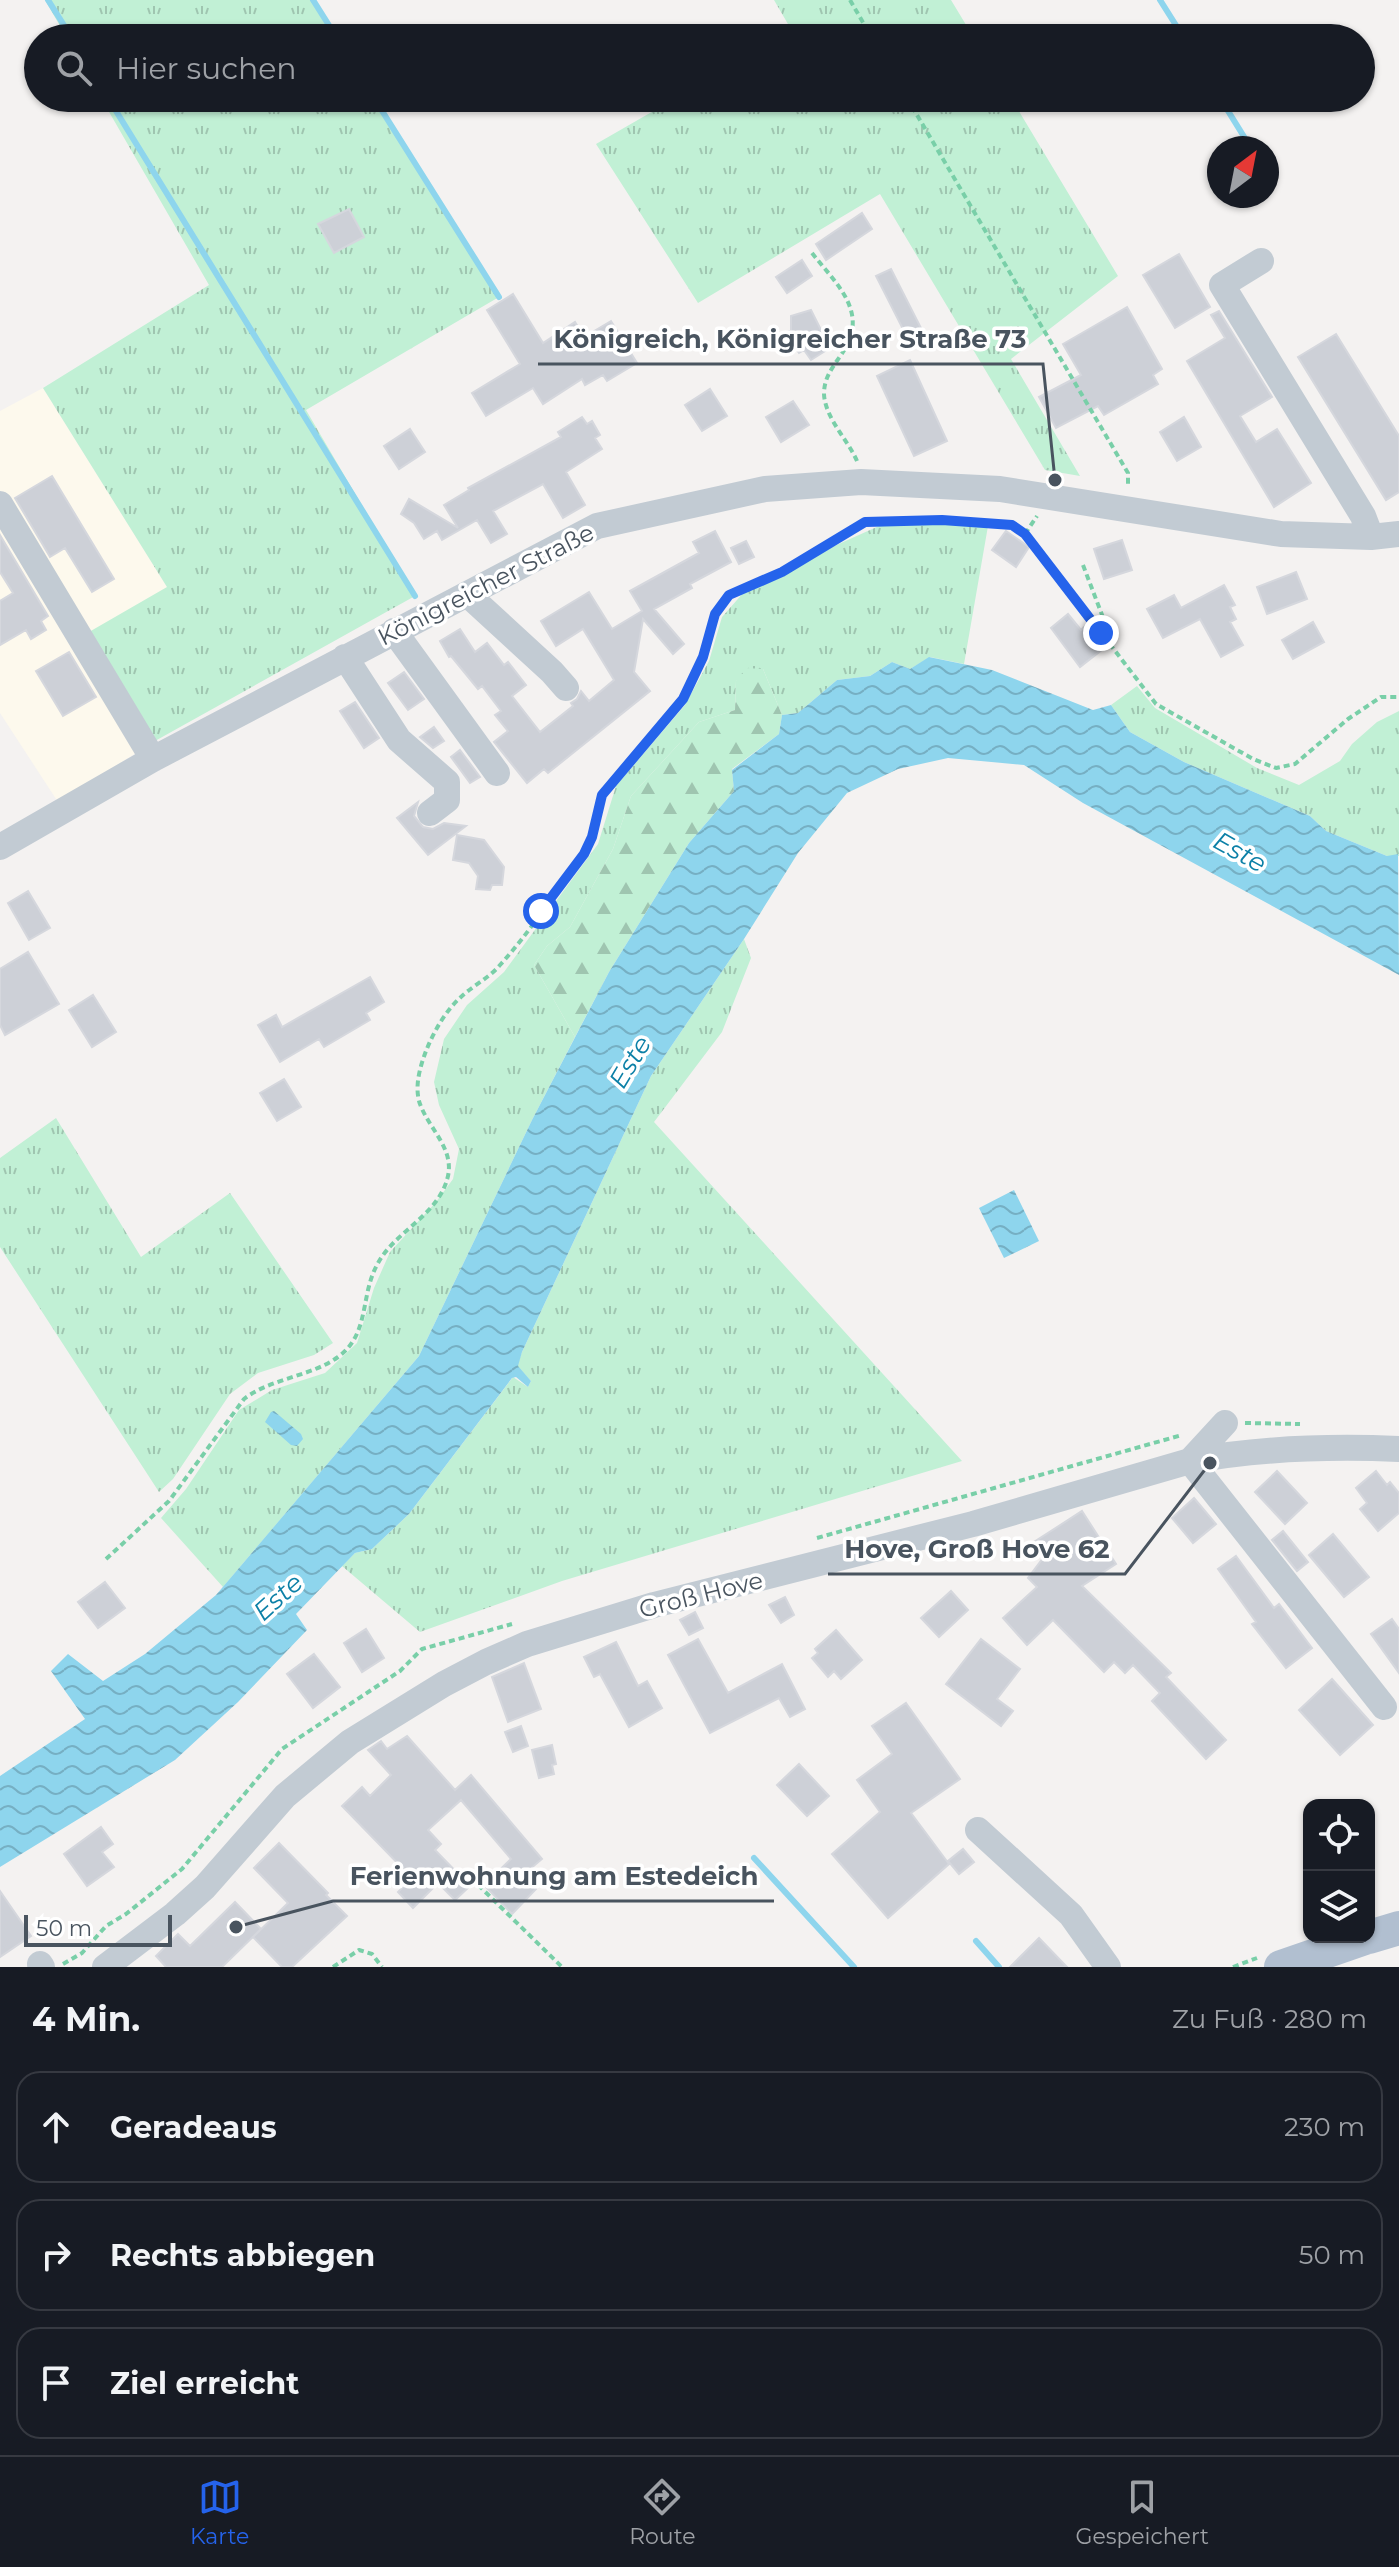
<!DOCTYPE html>
<html lang="de">
<head>
<meta charset="utf-8">
<style>
	:root { --surface:#171b24; --page:#242831; --text:#f1f3f6; --muted:#9ea1a6; --line:#363941; --accent:#2563eb }
	body { margin:0; font-family:Montserrat,sans-serif; background:var(--page); color:var(--text) }
	.controls { position:absolute; right:24px; bottom:24px; display:grid; overflow:hidden; border-radius:16px; box-shadow:0 2px 6px #0004 }
	.controls button { width:72px; height:72px; display:grid; place-items:center; padding:0; border:0; border-bottom:2px solid var(--line); background:var(--surface); color:var(--text); font:40px sans-serif }
	.compass { position:absolute; left:1207px; top:136px; width:72px; height:72px; border-radius:50%; background:var(--surface); box-shadow:0 2px 6px #0004; rotate:32deg }
	.scale { position:absolute; left:24px; bottom:20px; width:148px; box-sizing:border-box; padding-left:8px; border:4px solid #49545f; border-top:0; font-size:22px; line-height:28px; white-space:nowrap; color:#49545f; -webkit-text-stroke:6px #fff; paint-order:stroke }
	.stop { position:absolute; width:24px; height:24px; margin:-18px; border:6px solid #2563eb; border-radius:50%; background:#fff }
	.stop.end { background:#2563eb; border-color:#fff; box-shadow:0 2px 8px #0008 }
	.list { margin:0; padding:0; list-style:none }
	h2 { display:flex; justify-content:space-between; align-items:center; height:104px; margin:0; padding:0 32px; font-size:34px }
	h2 small { font-size:26px; font-weight:400; color:var(--muted) }
	.list li { display:grid; grid-template-columns:52px 1fr auto; gap:24px; align-items:center; box-sizing:border-box; height:112px; margin:0 16px 16px; padding:0 16px; border:2px solid var(--line); border-radius:24px }
	.list b { display:block; font-size:30px; white-space:nowrap }
	.list em { font-size:26px; font-style:normal; color:var(--muted) }
	.icon { flex:none; width:44px; height:44px; fill:none; stroke:currentColor; stroke-width:2; stroke-linecap:round; stroke-linejoin:round }
	.map { position:relative; flex:none; width:1399px; height:1967px; overflow:hidden }
	.search { position:absolute; background:var(--surface); box-shadow:0 2px 6px #0004; left:24px; right:24px; top:24px; height:88px; display:flex; align-items:center; gap:20px; box-sizing:border-box; padding:0 28px; border-radius:44px; color:var(--muted); font-size:30px }
	.sheet { height:488px; background:var(--surface) }
	nav { display:flex; justify-content:space-around; align-items:center; box-sizing:border-box; height:112px; border-top:2px solid var(--line); background:var(--surface); font-size:22px; color:var(--muted) }
	nav a { display:grid; justify-items:center; gap:4px }
	nav .on { color:var(--accent) }
	.map>svg:first-child { display:block }
</style>
</head>
<body>
<div class="map">
<svg width="1399" height="1967" viewBox="0 0 1399 1967">
	<defs>
		<pattern id="grass-tufts" width="24" height="20" patternUnits="userSpaceOnUse" patternTransform="scale(2)"><rect width="24" height="20" fill="#c1f0d5"/><path d="M3 7l-1-3M5 7V3M7 7l1-3M15 17l-1-3M17 17v-4M19 17l1-3" fill="none" stroke="#9fc5b0"/></pattern>
		<pattern id="forest-firs" width="22" height="20" patternUnits="userSpaceOnUse" patternTransform="scale(2)"><rect width="22" height="20" fill="#c1f0d5"/><path d="M5 1l3.5 6h-7zM16 11l3.5 6h-7z" fill="#9fc5b0"/></pattern>
		<pattern id="water-waves" width="16" height="10" patternUnits="userSpaceOnUse" patternTransform="scale(2)"><rect width="16" height="10" fill="#8ed5ed"/><path d="M0 5q4-4 8 0t8 0" fill="none" stroke="#76afc3"/></pattern>
	</defs>
	<rect width="100%" height="100%" fill="#f4f2f1"/>
	<path fill="#fdf9ed" d="M 43,388 L 167,587 L 155,741 L 58,802 L 0,713 L 0,411 Z"/>
	<path fill="url(#grass-tufts)" d="M 45,0 L 313,0 L 337,38 L 67,38 Z
		M 774,0 L 951,0 L 974,38 L 780,38 L 792,31 Z
		M 101,98 L 374,98 L 499,297 L 306,410 L 415,596 L 155,741 L 89,632 L 167,587 L 43,388 L 209,285 Z
		M 676,98 L 1011,98 L 1118,276 L 1011,359 L 1080,476 L 1045,470 L 880,194 L 698,303 L 596,144 Z
		M 945,524 L 988,526 L 964,664 L 930,657 L 910,669 L 892,662 L 870,676 L 837,680 L 798,713 L 782,715 L 763,669 L 736,681 L 735,710 L 699,722 L 631,796 L 613,849 L 570,927 L 547,946 L 534,965 L 575,1037 L 532,1120 L 419,1356 L 223,1587 L 161,1518 L 186,1489 L 239,1410 L 272,1390 L 325,1373 L 357,1343 L 374,1288 L 390,1252 L 436,1202 L 453,1179 L 459,1149 L 439,1105 L 434,1082 L 444,1039 L 467,1005 L 504,972 L 598,844 L 616,786 L 685,705 L 709,661 L 722,617 L 744,592 L 787,573 L 832,547 L 879,526 Z
		M 1137,686 L 1155,708 L 1257,768 L 1299,785 L 1340,761 L 1352,744 L 1377,722 L 1399,711 L 1399,856 L 1387,856 L 1326,831 L 1310,816 L 1184,762 L 1130,732 L 1111,705 Z
		M 744,939 L 751,958 L 722,1032 L 654,1122 L 962,1461 L 562,1581 L 420,1632 L 342,1566 L 355,1553 L 372,1549 L 409,1514 L 513,1377 L 528,1387 L 531,1381 L 517,1366 L 522,1352 L 651,1076 Z
		M 56,1118 L 141,1257 L 230,1193 L 333,1343 L 314,1355 L 258,1373 L 230,1394 L 173,1479 L 159,1492 L 0,1247 L 0,1158 Z"/>
	<path fill="url(#forest-firs)" d="M 746,668 L 763,669 L 782,715 L 779,734 L 732,769 L 734,791 L 689,843 L 609,972 L 575,1037 L 534,965 L 547,946 L 570,927 L 613,849 L 631,796 L 699,722 L 735,710 L 736,681 Z"/>
	<path fill="url(#water-waves)" d="M 929,657 L 992,670 L 1093,710 L 1111,705 L 1130,732 L 1184,762 L 1310,816 L 1326,831 L 1387,856 L 1398,854 L 1399,975 L 1083,803 L 1024,765 L 948,758 L 898,769 L 847,793 L 798,853 L 744,939 L 651,1076 L 522,1352 L 518,1366 L 531,1381 L 528,1387 L 516,1377 L 512,1378 L 409,1514 L 372,1549 L 355,1553 L 296,1614 L 307,1630 L 238,1702 L 175,1760 L 0,1867 L 0,1776 L 85,1719 L 51,1671 L 68,1654 L 103,1681 L 145,1654 L 216,1595 L 419,1356 L 532,1120 L 609,972 L 689,843 L 734,791 L 732,770 L 779,734 L 782,715 L 798,713 L 837,680 L 870,676 L 892,662 L 910,669 Z
		M 1014,1190 L 1039,1241 L 1004,1258 L 979,1208 Z
		M 274,1411 L 301,1434 L 303,1439 L 297,1446 L 291,1445 L 265,1422 L 271,1412 Z"/>
	<g fill="none" stroke-linecap="round" stroke-linejoin="round">
		<path stroke="#8ed5ed" stroke-width="6" d="M 48,0 L 72,38
			M 313,0 L 337,38
			M 1160,0 L 1184,38
			M 108,98 L 415,596
			M 374,98 L 499,297
			M 1220,98 L 1251,148
			M 1267,174 L 1268,175
			M 754,1858 L 854,1967
			M 976,1941 L 999,1967"/>
	</g>
	<path fill="#cdd0d7" stroke="#d5d7dd" stroke-width="2" d="M 349,209 L 364,237 L 334,253 L 318,224 Z
		M 862,213 L 872,229 L 826,260 L 816,244 Z
		M 1179,254 L 1210,307 L 1175,328 L 1143,275 Z
		M 802,260 L 812,276 L 787,293 L 776,277 Z
		M 891,269 L 924,334 L 909,341 L 876,276 Z
		M 513,294 L 543,343 L 575,322 L 584,337 L 611,321 L 637,363 L 607,381 L 603,375 L 585,385 L 582,379 L 543,404 L 533,388 L 486,416 L 472,393 L 520,364 L 487,310 Z
		M 1127,307 L 1162,369 L 1153,375 L 1158,384 L 1104,415 L 1098,406 L 1056,428 L 1039,397 L 1081,375 L 1063,344 Z
		M 811,310 L 830,348 L 811,360 L 804,350 L 799,353 L 786,334 L 791,330 L 791,316 Z
		M 1219,311 L 1272,397 L 1240,416 L 1256,442 L 1277,429 L 1311,483 L 1274,507 L 1187,361 L 1225,338 L 1211,315 Z
		M 1336,334 L 1399,436 L 1399,492 L 1386,500 L 1298,357 Z
		M 910,360 L 947,441 L 914,456 L 877,376 Z
		M 710,389 L 727,416 L 702,431 L 685,405 Z
		M 793,401 L 809,425 L 781,442 L 766,417 Z
		M 582,417 L 587,424 L 592,421 L 600,435 L 595,438 L 602,449 L 566,472 L 585,505 L 563,518 L 543,484 L 493,511 L 507,534 L 491,543 L 477,520 L 442,540 L 437,531 L 424,539 L 414,523 L 401,514 L 409,499 L 458,528 L 444,505 L 469,490 L 468,488 L 561,437 L 558,432 Z
		M 1184,417 L 1201,447 L 1177,461 L 1160,432 Z
		M 410,429 L 425,452 L 399,469 L 384,446 Z
		M 52,476 L 114,579 L 92,592 L 65,548 L 50,557 L 15,498 Z
		M 715,531 L 731,562 L 690,584 L 692,588 L 654,609 L 684,644 L 673,654 L 643,619 L 634,672 L 650,691 L 548,773 L 544,769 L 527,783 L 494,742 L 508,731 L 495,715 L 501,711 L 482,686 L 478,689 L 451,656 L 449,657 L 440,641 L 460,629 L 475,652 L 487,643 L 504,665 L 508,662 L 526,685 L 512,696 L 540,732 L 573,706 L 571,703 L 577,699 L 581,691 L 589,701 L 614,680 L 583,629 L 556,646 L 541,621 L 589,592 L 612,629 L 642,611 L 630,591 L 699,553 L 693,542 Z
		M 1006,531 L 1029,547 L 1016,567 L 992,550 Z
		M 0,535 L 48,616 L 41,621 L 46,630 L 31,639 L 26,630 L 0,645 L 0,601 L 13,593 L 0,572 Z
		M 1122,540 L 1132,570 L 1104,579 L 1094,549 Z
		M 746,541 L 754,557 L 739,564 L 731,548 Z
		M 1296,572 L 1307,599 L 1267,614 L 1257,587 Z
		M 1224,585 L 1235,605 L 1230,607 L 1236,619 L 1230,622 L 1243,645 L 1221,657 L 1200,619 L 1163,638 L 1147,609 L 1174,595 L 1181,608 Z
		M 1068,614 L 1081,630 L 1085,626 L 1103,649 L 1080,667 L 1051,628 Z
		M 1313,622 L 1324,642 L 1293,659 L 1282,640 Z
		M 69,652 L 96,697 L 63,716 L 36,671 Z
		M 404,672 L 424,699 L 408,710 L 388,683 Z
		M 355,702 L 379,738 L 364,748 L 340,711 Z
		M 434,727 L 444,741 L 433,748 L 420,737 Z
		M 460,750 L 480,777 L 470,783 L 451,757 Z
		M 418,802 L 414,816 L 423,827 L 433,829 L 444,823 L 466,826 L 428,855 L 397,818 Z
		M 457,835 L 484,840 L 504,867 L 502,885 L 492,885 L 490,890 L 476,889 L 478,876 L 469,863 L 453,860 Z
		M 28,891 L 50,928 L 29,940 L 8,903 Z
		M 28,952 L 59,1004 L 5,1035 L 0,1025 L 0,969 Z
		M 370,977 L 384,1002 L 366,1013 L 370,1020 L 324,1047 L 319,1039 L 280,1062 L 258,1025 L 276,1015 L 282,1027 Z
		M 93,995 L 116,1032 L 92,1047 L 69,1010 Z
		M 284,1079 L 301,1107 L 277,1121 L 260,1093 Z
		M 1277,1471 L 1307,1503 L 1285,1524 L 1255,1492 Z
		M 1376,1471 L 1387,1485 L 1390,1482 L 1399,1493 L 1399,1513 L 1378,1531 L 1360,1509 L 1367,1503 L 1356,1488 Z
		M 1194,1498 L 1216,1524 L 1193,1543 L 1172,1518 Z
		M 1082,1511 L 1116,1564 L 1082,1586 L 1171,1673 L 1166,1677 L 1226,1740 L 1206,1759 L 1152,1701 L 1160,1693 L 1133,1665 L 1125,1673 L 1114,1662 L 1104,1672 L 1053,1620 L 1027,1645 L 1003,1618 L 1037,1587 L 1028,1578 L 1046,1554 L 1034,1542 Z
		M 1283,1531 L 1308,1562 L 1297,1571 L 1272,1540 Z
		M 1333,1534 L 1369,1577 L 1344,1597 L 1309,1555 Z
		M 1236,1556 L 1274,1608 L 1279,1604 L 1312,1648 L 1286,1668 L 1252,1624 L 1256,1622 L 1218,1569 Z
		M 105,1582 L 125,1608 L 98,1628 L 78,1602 Z
		M 951,1591 L 968,1610 L 939,1637 L 921,1618 Z
		M 785,1597 L 794,1615 L 781,1623 L 769,1605 Z
		M 695,1612 L 703,1628 L 689,1635 L 680,1620 Z
		M 1392,1619 L 1399,1629 L 1399,1673 L 1371,1634 Z
		M 366,1629 L 384,1658 L 362,1672 L 344,1643 Z
		M 836,1630 L 862,1660 L 841,1679 L 834,1671 L 828,1677 L 812,1658 L 818,1653 L 815,1649 Z
		M 698,1639 L 728,1693 L 782,1664 L 805,1709 L 790,1717 L 779,1698 L 710,1733 L 668,1655 Z
		M 981,1639 L 1020,1669 L 997,1699 L 1013,1711 L 1001,1726 L 946,1684 Z
		M 616,1642 L 638,1686 L 647,1681 L 662,1708 L 629,1727 L 600,1674 L 594,1677 L 584,1657 Z
		M 314,1654 L 340,1687 L 313,1708 L 287,1674 Z
		M 524,1663 L 541,1709 L 508,1722 L 492,1677 Z
		M 1332,1679 L 1373,1725 L 1340,1755 L 1299,1710 Z
		M 906,1703 L 960,1779 L 911,1813 L 949,1864 L 888,1918 L 832,1854 L 880,1812 L 857,1780 L 892,1754 L 872,1726 Z
		M 521,1726 L 528,1746 L 513,1752 L 505,1732 Z
		M 407,1736 L 455,1790 L 471,1775 L 542,1859 L 523,1875 L 536,1889 L 512,1914 L 484,1885 L 511,1859 L 461,1800 L 428,1830 L 441,1844 L 435,1850 L 470,1886 L 455,1900 L 438,1883 L 413,1908 L 398,1892 L 412,1878 L 342,1806 L 362,1787 L 370,1796 L 391,1775 L 368,1750 L 381,1741 L 387,1749 Z
		M 552,1745 L 556,1764 L 552,1765 L 554,1774 L 539,1778 L 532,1750 Z
		M 799,1764 L 829,1796 L 807,1816 L 777,1785 Z
		M 101,1827 L 113,1844 L 102,1852 L 114,1867 L 87,1886 L 64,1854 Z
		M 279,1843 L 328,1893 L 326,1895 L 347,1916 L 292,1967 L 282,1967 L 253,1937 L 288,1903 L 254,1868 Z
		M 963,1849 L 974,1862 L 959,1874 L 948,1861 Z
		M 0,1891 L 31,1936 L 0,1957 Z
		M 235,1902 L 261,1929 L 222,1967 L 166,1967 L 156,1956 L 178,1934 L 190,1946 Z
		M 1039,1938 L 1067,1967 L 1010,1967 Z"/>
	<g fill="none" stroke-linecap="round" stroke-linejoin="round">
		<path stroke="#79cfa8" stroke-width="4" stroke-dasharray="6 4" stroke-linecap="butt" d="M 850,0 L 872,38
			M 907,98 L 1128,473 L 1128,487
			M 812,253 C 837,285 871,313 841,355 C 832,368 824,378 824,394 C 825,418 848,440 857,461
			M 1025,534 L 1037,516
			M 1083,565 L 1107,628 L 1101,633
			M 1245,1423 L 1300,1424
			M 817,1538 L 1182,1435
			M 106,1559 L 169,1501 L 244,1399 C 271,1378 310,1377 338,1357 C 370,1334 360,1296 377,1265 C 394,1231 439,1216 448,1176 C 454,1148 429,1129 420,1104 C 414,1087 420,1067 426,1051 C 434,1031 446,1010 462,996 C 474,985 489,978 500,965 C 531,931 556,891 584,854 L 592,837 L 602,795 L 683,699 L 703,657 L 715,614 L 729,595 L 782,572 L 865,522 L 942,520 L 1012,525 L 1025,534 L 1156,704 L 1253,759 L 1276,768 L 1295,764 L 1348,719 L 1381,697 L 1399,697
			M 471,1878 L 562,1967
			M 63,1964 L 82,1953 L 106,1926 L 126,1914 L 182,1869 L 282,1749 L 400,1671 L 422,1649 L 512,1624
			M 333,1967 L 359,1950 L 372,1954 L 382,1967
			M 1233,1967 L 1257,1958"/>
		<path stroke="#c2cbd3" stroke-width="26" d="M 1261,261 L 1222,285 L 1363,516 L 1371,537
			M 0,504 L 153,759
			M 467,594 L 552,672 L 566,688
			M 394,631 L 497,773
			M 345,657 L 399,740 L 447,782 L 447,800 L 430,813
			M 0,847 L 153,759 L 597,526 L 765,489 L 861,482 L 1000,489 L 1281,534 L 1371,537 L 1399,534
			M 1225,1423 L 1190,1461 L 1384,1707
			M 978,1830 L 1071,1915 L 1108,1967
			M 40,1964 L 42,1967
			M 105,1967 L 175,1914 L 205,1887 L 285,1796 L 350,1742 L 444,1684 L 486,1662 L 527,1644 L 654,1605 L 973,1524 L 1190,1461 C 1260,1448 1328,1446 1399,1449"/>
		<path stroke="#b1bfd0" stroke-width="34" d="M 1369,1937 L 1399,1928
			M 1281,1967 L 1368,1937"/>
	</g>
	<g fill="none" stroke-linecap="round" stroke-linejoin="round">
		<path stroke="#2563eb" stroke-width="10" d="M 541,911 L 584,854 L 592,837 L 602,795 L 683,699 L 703,657 L 715,614 L 729,595 L 782,572 L 865,522 L 942,520 L 1012,525 L 1025,534 L 1101,633"/>
	</g>
	<g text-anchor="middle" stroke-width="7" stroke-linejoin="round" paint-order="stroke">
		<g font-size="24" fill="#49545f" stroke="#fff">
			<text transform="translate(486 585) rotate(-27)" y="8">Königreicher Straße</text>
			<text transform="translate(701 1595) rotate(-14)" y="8">Groß Hove</text>
		</g>
		<g font-size="26" font-style="italic" fill="#0c80a7" stroke="#fff">
			<text transform="translate(1240 852) rotate(29)" y="9">Este</text>
			<text transform="translate(630 1062) rotate(-59)" y="9">Este</text>
			<text transform="translate(278 1597) rotate(-42)" y="9">Este</text>
		</g>
	</g>
	<path fill="none" stroke="#49545f" stroke-width="3" d="M1055 480L1043 364H538M1210 1463L1125 1574H828M236 1927L333 1901H774"/>
	<g fill="#49545f" stroke="#fff" stroke-width="3">
		<circle cx="1055" cy="480" r="8"/>
		<circle cx="1210" cy="1463" r="8"/>
		<circle cx="236" cy="1927" r="8"/>
	</g>
	<g font-size="26" text-anchor="middle" font-weight="bold" fill="#49545f" stroke="#fff" stroke-width="7" stroke-linejoin="round" paint-order="stroke">
		<text x="790" y="348">Königreich, Königreicher Straße 73</text>
		<text x="977" y="1558">Hove, Groß Hove 62</text>
		<text x="554" y="1885">Ferienwohnung am Estedeich</text>
	</g>
</svg>
<div class="controls">
<button><svg class="icon" aria-label="locate" viewBox="0 0 24 24"><circle cx="12" cy="12" r="6"/><path d="M12 2v4M12 18v4M2 12h4M18 12h4"/></svg></button>
<button><svg class="icon" aria-label="layers" viewBox="0 0 24 24"><path d="M12 4l9 5-9 5-9-5zM3 14l9 5 9-5"/></svg></button>
</div>
<svg class="compass" viewBox="-18 -18 36 36"><path d="M0-13l5 13h-10z" fill="#e53935"/><path d="M0 13l5-13h-10z" fill="#9ea1a6"/></svg>
<div class="scale">50 m</div>
<div class="stop" style="left:541px;top:911px"></div>
<div class="stop end" style="left:1101px;top:633px"></div>
<div class="search"><svg class="icon" aria-label="search" viewBox="0 0 24 24"><circle cx="10" cy="10" r="6"/><path d="M15 15l6 6"/></svg>Hier suchen</div>
</div>
<section class="sheet">
<h2>4 Min.<small>Zu Fuß · 280 m</small></h2>
<ul class="list">
<li><svg class="icon" aria-label="ahead" viewBox="0 0 24 24"><path d="M12 20V5M6 11l6-6 6 6"/></svg><div><b>Geradeaus</b></div><em>230 m</em></li>
<li><svg class="icon" aria-label="right" viewBox="0 0 24 24"><path d="M7 20v-9h11M14 6l5 5-5 5"/></svg><div><b>Rechts abbiegen</b></div><em>50 m</em></li>
<li><svg class="icon" aria-label="arrive" viewBox="0 0 24 24"><path d="M6 21V4h12l-3 4 3 4H6"/></svg><div><b>Ziel erreicht</b></div></li>
</ul>
</section>
<nav>
<a class="on"><svg class="icon" aria-label="map" viewBox="0 0 24 24"><path d="M3 6l6-2 6 2 6-2v14l-6 2-6-2-6 2zM9 4v14M15 6v14"/></svg>Karte</a>
<a><svg class="icon" aria-label="directions" viewBox="0 0 24 24"><path d="M12 3l9 9-9 9-9-9zM9 14v-3h6M13 9l2 2-2 2"/></svg>Route</a>
<a><svg class="icon" aria-label="saved" viewBox="0 0 24 24"><path d="M7 4h10v16l-5-4-5 4z"/></svg>Gespeichert</a>
</nav>
</body>
</html>
